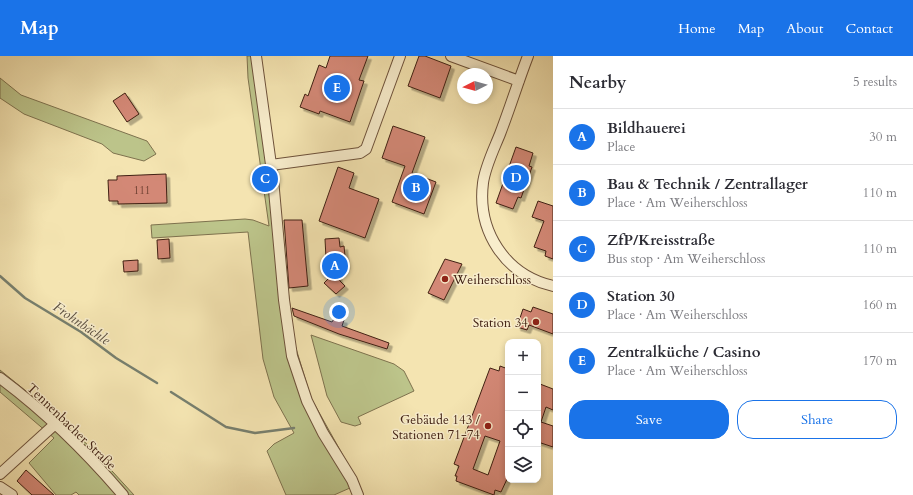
<!DOCTYPE html>
<html lang="en">
<head>
<meta charset="utf-8">
<style>
	:root { --surface:#fff; --page:#f7f7f7; --text:#2b2b33; --muted:#7c7c81; --line:#e1e1e2; --accent:#1a73e8 }
	body { margin:0; font-family:Cardo,serif; background:var(--page); color:var(--text) }
	.controls { position:absolute; right:12px; bottom:12px; display:grid; overflow:hidden; border-radius:8px; box-shadow:0 2px 6px #0003 }
	.controls button { width:36px; height:36px; display:grid; place-items:center; padding:0; border:0; border-bottom:1px solid var(--line); background:var(--surface); color:var(--text); font:20px sans-serif }
	.compass { position:absolute; left:457px; top:12px; width:36px; height:36px; border-radius:50%; background:var(--surface); box-shadow:0 2px 6px #0003; rotate:264deg }
	.you { position:absolute; left:339px; top:256px; width:14px; height:14px; margin:-10px; border:3px solid #fff; border-radius:50%; background:#1a73e8; box-shadow:0 0 0 6px #1a73e833 }
	.badge { display:grid; place-items:center; width:26px; height:26px; border-radius:50%; background:var(--accent); color:#fff; font-size:13px; font-weight:700 }
	.pin { position:absolute; translate:-50% -50%; border:2px solid #fff; box-shadow:0 1px 4px #0006 }
	.list { margin:0; padding:0; list-style:none }
	h2 { display:flex; justify-content:space-between; align-items:center; height:52px; margin:0; padding:0 16px; font-size:17px }
	h2 small { font-size:13px; font-weight:400; color:var(--muted) }
	.list li { display:grid; grid-template-columns:26px 1fr auto; gap:12px; align-items:center; box-sizing:border-box; height:56px; padding:0 16px; border-top:1px solid var(--line) }
	.list b { display:block; font-size:15px; white-space:nowrap }
	.list p { margin:0; font-size:13px; white-space:nowrap; color:var(--muted) }
	.list em { font-size:13px; font-style:normal; color:var(--muted) }
	.actions { display:flex; gap:8px; padding:12px 16px }
	.actions a { flex:1; padding:9px 0; border:1px solid var(--accent); border-radius:16px; text-align:center; font-size:14px; color:var(--accent) }
	.actions .main { background:var(--accent); color:#fff }
	.icon { flex:none; width:22px; height:22px; fill:none; stroke:currentColor; stroke-width:2; stroke-linecap:round; stroke-linejoin:round }
	.map { position:relative; flex:none; width:553px; height:439px; overflow:hidden }
	header { display:flex; align-items:center; gap:24px; box-sizing:border-box; height:56px; padding:0 20px; background:var(--accent); color:#fff }
	header strong { font-size:19px }
	nav { display:flex; gap:22px; margin-inline-start:auto; font-size:14px }
	main { display:flex }
	aside { flex:1; background:var(--surface) }
	.map>svg:first-child { display:block }
</style>
</head>
<body>
<header>
<strong>Map</strong>
<nav><a>Home</a><a>Map</a><a>About</a><a>Contact</a></nav>
</header>
<main>
<div class="map">
<svg width="553" height="439" viewBox="0 0 553 439">
	<defs>
		<filter id="shadow"><feDropShadow dx="3.5" dy="3.5" stdDeviation="0" flood-color="#0004"/></filter>
	</defs>
	<rect width="100%" height="100%" fill="#f4e4b1"/>
	<filter id="stains"><feTurbulence type="fractalNoise" baseFrequency=".005" numOctaves="4"/><feColorMatrix values="0 0 0 0 .2 0 0 0 0 .09 0 0 0 0 .02 0 0 0 .5 -.17"/></filter>
	<radialGradient id="worn" r=".72"><stop offset=".6" stop-color="#630" stop-opacity="0"/><stop offset="1" stop-color="#630" stop-opacity=".3"/></radialGradient>
	<path fill="#bcc48a" stroke="#7e724e" d="M 247,0 L 258,0 L 295,289 L 311,342 L 359,428 L 334,439 L 286,439 L 267,395 L 274,388 L 294,377 L 274,341 L 263,303 L 248,176 L 152,182 L 151,169 L 245,163 L 253,164 L 269,170 L 248,22 Z
		M 0,22 L 21,39 L 147,85 L 156,98 L 144,105 L 113,97 L 102,88 L 24,58 L 0,42 Z
		M 311,279 L 394,308 L 404,315 L 414,335 L 358,361 L 361,368 L 355,370 L 341,366 L 327,340 Z
		M 0,314 L 57,360 L 91,392 L 134,439 L 79,439 L 76,436 L 71,439 L 56,439 L 29,407 L 54,382 L 0,336 Z"/>
	<g fill="none" stroke-linecap="round" stroke-linejoin="round">
		<path stroke="#777f6e" stroke-width="2.5" d="M 0,220 L 25,242 L 81,276 L 116,302 L 157,327
			M 171,336 L 226,371 L 255,377 L 294,372"/>
	</g>
	<path fill="#d38876" stroke="#402012" fill-rule="evenodd" filter="url(#shadow)" d="M 330,0 L 368,0 L 359,24 L 364,25 L 350,66 L 320,55 L 319,58 L 300,51 L 305,38 L 308,40 L 319,9 L 326,12 Z
		M 419,0 L 425,0 L 451,10 L 440,42 L 408,30 Z
		M 125,37 L 139,58 L 127,66 L 113,45 Z
		M 393,70 L 425,81 L 412,117 L 436,126 L 424,158 L 392,146 L 405,110 L 382,102 Z
		M 516,91 L 533,97 L 529,110 L 532,111 L 521,142 L 518,141 L 513,153 L 496,147 Z
		M 338,111 L 354,117 L 349,132 L 379,143 L 365,182 L 319,165 Z
		M 166,118 L 167,147 L 118,148 L 118,145 L 109,145 L 108,124 L 117,124 L 117,120 Z
		M 538,145 L 553,150 L 553,203 L 545,200 L 546,195 L 534,191 L 544,165 L 532,161 Z
		M 284,164 L 302,164 L 308,230 L 289,232 Z
		M 339,182 L 340,191 L 344,190 L 346,210 L 329,211 L 326,202 L 325,183 Z
		M 169,183 L 170,202 L 158,203 L 157,184 Z
		M 445,203 L 462,208 L 444,244 L 428,237 Z
		M 138,204 L 138,215 L 124,216 L 123,205 Z
		M 336,215 L 340,225 L 345,230 L 336,238 L 324,227 Z
		M 533,251 L 553,258 L 553,278 L 529,269 L 527,274 L 517,271 L 523,253 L 531,256 Z
		M 292,252 L 332,266 L 335,261 L 344,264 L 342,270 L 389,287 L 387,293 L 339,278 L 294,260 Z
		M 500,310 L 508,313 L 508,421 L 501,436 L 495,434 L 494,439 L 456,425 L 457,420 L 455,420 L 459,410 L 454,408 L 490,312 L 499,315 ZM 485,380 L 500,385 L 488,419 L 473,413 Z
		M 540,328 L 553,333 L 553,354 L 546,351 L 541,366 L 553,370 L 553,391 L 538,386 L 538,333 Z
		M 26,414 L 54,439 L 32,439 L 17,425 Z"/>
	<g fill="none" stroke-linecap="round" stroke-linejoin="round">
		<g stroke="#6d513a" stroke-width="12">
			<path id="minor" d="M 256,0 L 273,123 L 284,244 L 292,300 L 307,345 L 323,377 L 352,424 L 358,439
				M 451,0 L 519,25
				M 528,0 C 518,26 510,52 500,78 C 494,93 485,111 483,127 C 477,175 505,219 553,230
				M 271,109 L 360,97 L 366,93 L 400,0
				M 0,322 C 43,354 88,398 123,439
				M 0,418 L 54,369
				M 0,431 L 12,439"/>
		</g>
		<use href="#minor" stroke="#f8edcc" stroke-width="10"/>
	</g>
	<g fill="#8f2418" stroke="#f8edcc" stroke-width="1.5">
		<circle cx="445" cy="223" r="4"/>
		<circle cx="536" cy="266" r="4"/>
		<circle cx="488" cy="370" r="4"/>
	</g>
	<g text-anchor="middle" stroke-width="3" stroke-linejoin="round" paint-order="stroke">
		<g font-size="11" fill="#653a2b">
			<text x="142" y="138">111</text>
		</g>
		<g font-size="13" fill="#402012" stroke="#f8edcc" text-anchor="end">
			<text x="453" y="228" text-anchor="start">Weiherschloss</text>
			<text x="528" y="271">Station 34</text>
			<text x="480" y="368">Gebäude 143 /<tspan x="480" dy="15">Stationen 71-74</tspan></text>
		</g>
		<g font-size="13" fill="#402012" stroke="#f8edcc">
			<text transform="translate(72 370) rotate(44)" y="5">Tennenbacher Straße</text>
		</g>
		<g font-size="14" font-style="italic" fill="#5c5040" stroke="#f8edcc">
			<text transform="translate(82 267) rotate(34)" y="5">Frohnbächle</text>
		</g>
	</g>
	<rect width="100%" height="100%" filter="url(#stains)"/>
	<rect width="100%" height="100%" fill="url(#worn)"/>
</svg>
<div class="controls">
<button>+</button>
<button>−</button>
<button><svg class="icon" aria-label="locate" viewBox="0 0 24 24"><circle cx="12" cy="12" r="6"/><path d="M12 2v4M12 18v4M2 12h4M18 12h4"/></svg></button>
<button><svg class="icon" aria-label="layers" viewBox="0 0 24 24"><path d="M12 4l9 5-9 5-9-5zM3 14l9 5 9-5"/></svg></button>
</div>
<svg class="compass" viewBox="-18 -18 36 36"><path d="M0-13l5 13h-10z" fill="#e53935"/><path d="M0 13l5-13h-10z" fill="#7c7c81"/></svg>
<div class="you"></div>
<div class="pin badge" style="left:335px;top:210px">A</div>
<div class="pin badge" style="left:416px;top:132px">B</div>
<div class="pin badge" style="left:265px;top:123px">C</div>
<div class="pin badge" style="left:516px;top:122px">D</div>
<div class="pin badge" style="left:337px;top:32px">E</div>
</div>
<aside>
<h2>Nearby<small>5 results</small></h2>
<ul class="list">
<li><span class="badge">A</span><div><b>Bildhauerei</b><p>Place</p></div><em>30 m</em></li>
<li><span class="badge">B</span><div><b>Bau &amp; Technik / Zentrallager</b><p>Place · Am Weiherschloss</p></div><em>110 m</em></li>
<li><span class="badge">C</span><div><b>ZfP/Kreisstraße</b><p>Bus stop · Am Weiherschloss</p></div><em>110 m</em></li>
<li><span class="badge">D</span><div><b>Station 30</b><p>Place · Am Weiherschloss</p></div><em>160 m</em></li>
<li><span class="badge">E</span><div><b>Zentralküche / Casino</b><p>Place · Am Weiherschloss</p></div><em>170 m</em></li>
</ul>
<div class="actions"><a class="main">Save</a><a>Share</a></div>
</aside>
</main>
</body>
</html>
